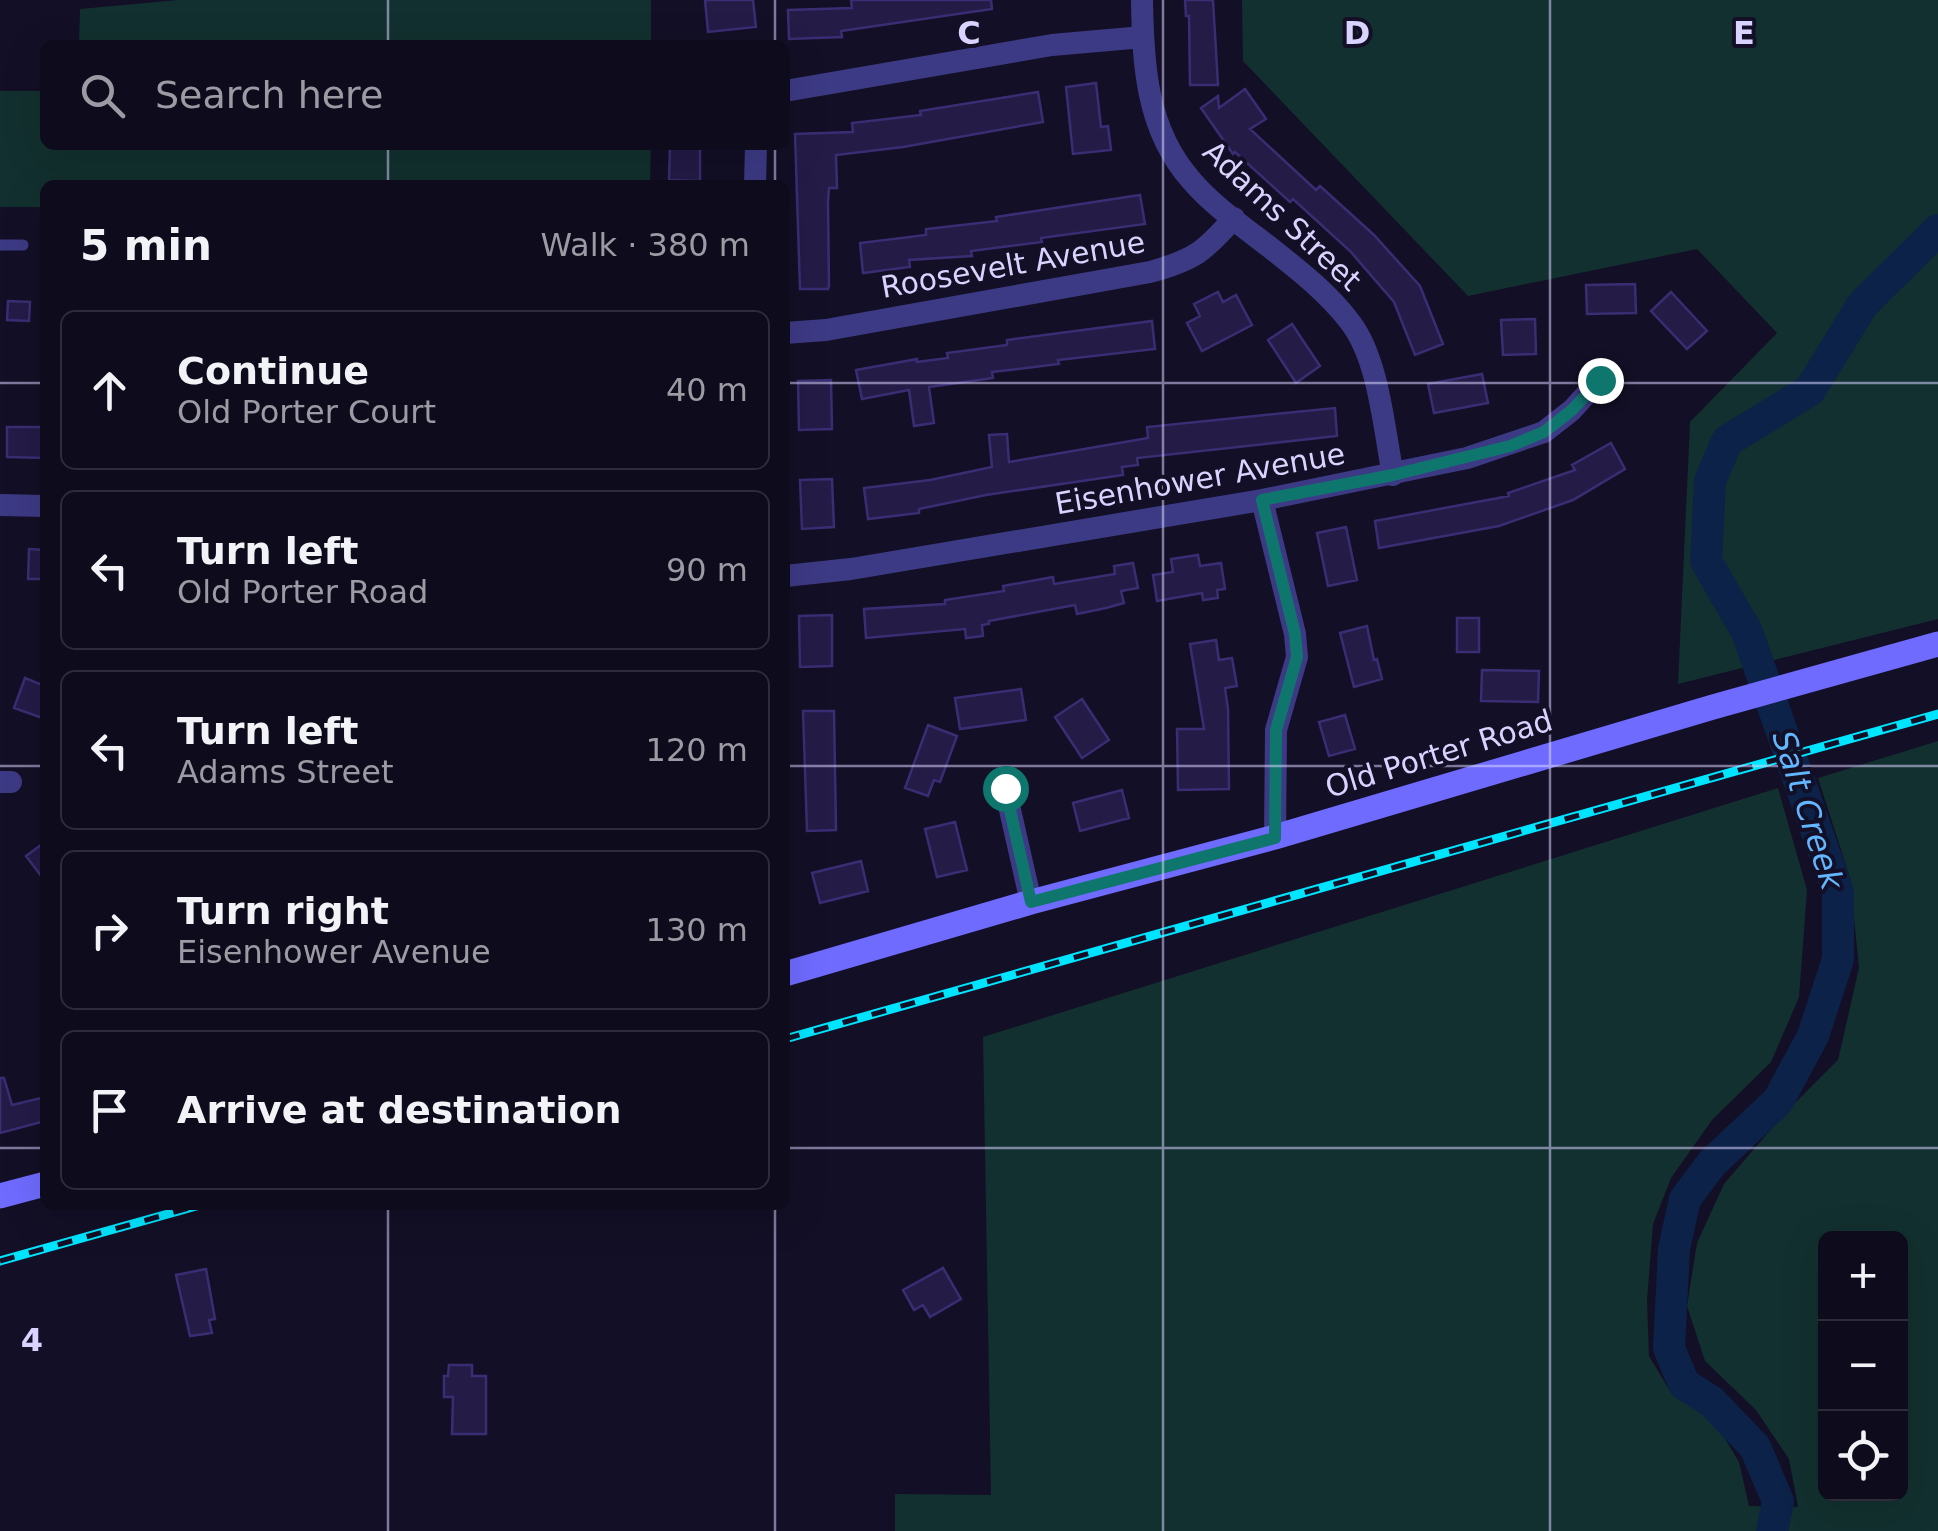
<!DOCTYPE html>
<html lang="en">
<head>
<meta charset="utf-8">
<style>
	:root { --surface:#0e0b1c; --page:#171425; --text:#f1f3f6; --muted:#9b9ba3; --line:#2e2b3b }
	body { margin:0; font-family:"DejaVu Sans",sans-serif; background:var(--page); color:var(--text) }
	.controls { position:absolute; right:30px; bottom:30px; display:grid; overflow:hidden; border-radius:15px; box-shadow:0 10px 40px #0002 }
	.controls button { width:90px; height:90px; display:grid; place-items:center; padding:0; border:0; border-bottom:2px solid var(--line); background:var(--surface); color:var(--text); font:50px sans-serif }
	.stop { position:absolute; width:30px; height:30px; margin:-22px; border:8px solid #0f766e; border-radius:50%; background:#fff }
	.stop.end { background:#0f766e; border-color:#fff; box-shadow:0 2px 10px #0008 }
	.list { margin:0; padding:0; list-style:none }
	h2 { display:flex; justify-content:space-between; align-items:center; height:130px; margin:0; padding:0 40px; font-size:42px }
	h2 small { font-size:32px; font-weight:400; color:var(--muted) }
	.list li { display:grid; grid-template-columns:65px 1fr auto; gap:30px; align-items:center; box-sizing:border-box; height:160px; margin:0 20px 20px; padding:0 20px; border:2px solid var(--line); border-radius:15px }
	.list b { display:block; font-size:38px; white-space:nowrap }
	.list p { margin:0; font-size:32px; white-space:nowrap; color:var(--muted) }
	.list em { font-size:32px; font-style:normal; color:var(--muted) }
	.icon { flex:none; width:55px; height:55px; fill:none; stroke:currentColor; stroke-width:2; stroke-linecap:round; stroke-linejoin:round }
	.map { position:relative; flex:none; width:1938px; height:1531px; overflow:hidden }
	.search { position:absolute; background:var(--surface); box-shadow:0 10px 40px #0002; left:40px; top:40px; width:750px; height:110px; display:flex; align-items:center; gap:25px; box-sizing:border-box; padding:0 35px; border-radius:15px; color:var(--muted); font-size:38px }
	.panel { position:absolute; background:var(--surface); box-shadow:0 10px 40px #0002; left:40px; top:180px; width:750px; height:1030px; border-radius:15px }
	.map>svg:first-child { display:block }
</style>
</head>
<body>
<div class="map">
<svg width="1938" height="1531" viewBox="0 0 1938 1531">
	<rect width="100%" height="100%" fill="#130f26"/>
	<path fill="#12302f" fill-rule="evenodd" d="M 178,0 L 651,0 L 651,45 L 79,45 L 80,9 Z
		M 1242,0 L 1938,0 L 1938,619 L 1678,684 L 1690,422 L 1777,333 L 1697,249 L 1468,296 L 1243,61 Z
		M 0,91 L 45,91 L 45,145 L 651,145 L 650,185 L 45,185 L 45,207 L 0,207 Z
		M 1938,741 L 1938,1531 L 895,1531 L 895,1494 L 991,1495 L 983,1037 L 1778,788 L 1807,890 L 1799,997 L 1771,1062 L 1712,1120 L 1671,1178 L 1653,1224 L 1647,1301 L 1649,1356 L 1670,1391 L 1715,1422 L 1739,1462 L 1749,1506 L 1798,1507 L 1789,1459 L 1756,1410 L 1705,1361 L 1687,1306 L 1697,1243 L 1724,1184 L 1785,1113 L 1838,1060 L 1859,968 L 1850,878 L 1818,778 ZM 1826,1238 L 1900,1238 L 1900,1494 L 1826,1494 Z"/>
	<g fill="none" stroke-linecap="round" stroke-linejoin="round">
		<path stroke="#0c2248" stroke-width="32" d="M 1772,1531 L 1778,1501 L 1755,1447 L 1712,1402 L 1684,1384 L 1669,1348 L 1674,1249 L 1685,1199 L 1712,1163 L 1778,1101 L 1813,1036 L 1838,959 L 1838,892 L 1747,632 L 1706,561 L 1710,481 L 1727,441 L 1810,390 L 1863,304 L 1938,230"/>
	</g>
	<path fill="#241b47" stroke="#3b2d73" stroke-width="2.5" d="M 705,0 L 753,0 L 756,27 L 708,32 Z
		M 851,0 L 991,0 L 992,9 L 841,31 L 842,37 L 789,39 L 788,10 L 852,8 Z
		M 1185,0 L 1213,0 L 1218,85 L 1190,85 L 1189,16 L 1186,16 Z
		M 1096,83 L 1101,127 L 1108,126 L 1111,150 L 1073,154 L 1066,87 Z
		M 1245,89 L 1266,119 L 1250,129 L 1316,190 L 1320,186 L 1374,235 L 1420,286 L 1443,344 L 1415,355 L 1394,302 L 1350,251 L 1293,199 L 1290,202 L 1235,152 L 1233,154 L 1201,108 L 1218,96 L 1219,108 Z
		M 1038,92 L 1043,122 L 903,147 L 836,155 L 837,188 L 829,188 L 828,202 L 829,286 L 828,289 L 800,289 L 795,134 L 853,132 L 852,123 L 921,115 L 920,111 Z
		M 670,145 L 700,145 L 700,181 L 669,180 Z
		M 1140,195 L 1145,224 L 1041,238 L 1042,242 L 971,251 L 972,256 L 909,260 L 910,267 L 863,273 L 860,243 L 926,235 L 926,229 L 997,221 L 996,217 Z
		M 1635,284 L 1636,313 L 1587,314 L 1586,285 Z
		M 1218,292 L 1223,302 L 1236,295 L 1252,325 L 1202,351 L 1187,323 L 1200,316 L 1194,304 Z
		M 1671,292 L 1707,331 L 1687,349 L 1651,311 Z
		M 8,301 L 30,302 L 29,321 L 7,320 Z
		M 1535,319 L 1536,354 L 1503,355 L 1501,320 Z
		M 1152,321 L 1155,349 L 1058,360 L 1059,364 L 992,372 L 993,378 L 929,387 L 934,423 L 914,426 L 909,390 L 862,399 L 856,370 L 917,359 L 917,362 L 948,358 L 947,353 L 1007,345 L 1007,340 Z
		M 1292,324 L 1320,366 L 1296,383 L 1268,340 Z
		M 1482,374 L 1488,403 L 1434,413 L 1428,384 Z
		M 831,380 L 832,429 L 799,430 L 798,381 Z
		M 1335,408 L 1337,436 L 1137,458 L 1138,465 L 1122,467 L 1123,475 L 986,495 L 919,509 L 919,513 L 868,519 L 864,488 L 930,480 L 992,467 L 989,435 L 1007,434 L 1009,462 L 1148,438 L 1147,427 Z
		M 7,427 L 45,427 L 45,458 L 7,457 Z
		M 1611,443 L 1625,469 L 1573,500 L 1499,526 L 1379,548 L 1375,521 L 1509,496 L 1508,493 L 1575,470 L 1572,465 Z
		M 832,479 L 834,527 L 802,529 L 800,480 Z
		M 1346,527 L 1357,580 L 1328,586 L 1317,533 Z
		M 29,549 L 45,550 L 45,579 L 28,579 Z
		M 1198,555 L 1200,566 L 1221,563 L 1225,589 L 1217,590 L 1218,598 L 1203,600 L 1202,593 L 1157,601 L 1153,575 L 1173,572 L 1171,559 Z
		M 1133,563 L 1138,588 L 1121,591 L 1124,603 L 1106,608 L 1077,614 L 1075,605 L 989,621 L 989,624 L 982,625 L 983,636 L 966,638 L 965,629 L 866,638 L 864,609 L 945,604 L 945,600 L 1004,591 L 1003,586 L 1053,577 L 1054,584 L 1115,574 L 1114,566 Z
		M 832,615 L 832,666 L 800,667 L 799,616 Z
		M 1457,618 L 1479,618 L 1479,652 L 1457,652 Z
		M 1367,626 L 1374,660 L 1377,659 L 1382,679 L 1354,687 L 1340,633 Z
		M 1216,640 L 1219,660 L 1232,658 L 1237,686 L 1225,688 L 1228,709 L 1229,789 L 1178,790 L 1177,729 L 1204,729 L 1190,644 Z
		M 1482,670 L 1539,671 L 1538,702 L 1481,701 Z
		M 25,678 L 45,686 L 45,719 L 14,708 Z
		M 1021,689 L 1026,720 L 960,729 L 955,698 Z
		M 1082,699 L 1109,740 L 1082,758 L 1055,717 Z
		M 803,711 L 834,711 L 836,830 L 807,831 Z
		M 1345,715 L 1355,749 L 1329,756 L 1319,722 Z
		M 928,725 L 957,736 L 940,782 L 934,780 L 928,796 L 905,788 Z
		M 1122,790 L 1129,818 L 1080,831 L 1073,803 Z
		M 955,822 L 967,870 L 937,877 L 925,829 Z
		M 45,842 L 45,881 L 26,856 Z
		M 861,861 L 868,891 L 820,903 L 812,873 Z
		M 0,1078 L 4,1078 L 12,1105 L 45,1097 L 45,1121 L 0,1133 Z
		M 943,1268 L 961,1299 L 930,1317 L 923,1305 L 914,1310 L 903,1290 Z
		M 206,1269 L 215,1319 L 209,1320 L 212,1333 L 190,1336 L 176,1275 Z
		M 449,1365 L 472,1365 L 472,1376 L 486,1376 L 486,1434 L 452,1434 L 453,1397 L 444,1397 L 444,1376 L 448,1376 Z"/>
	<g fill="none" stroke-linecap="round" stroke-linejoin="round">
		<path stroke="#3d3a85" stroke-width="11" d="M 0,245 L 23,245"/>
		<path stroke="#3d3a85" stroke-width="22" d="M 1142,0 C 1143,64 1146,129 1191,180 C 1213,206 1245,228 1272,249 C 1300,271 1329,294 1350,322 C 1379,359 1384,430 1393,475
			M 785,91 L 1052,45 L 1143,37
			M 755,185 L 756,145
			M 785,333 L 826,330 L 1150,272 C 1194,260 1204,252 1234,218
			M 1262,500 L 1295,634 L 1297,657 L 1276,730 L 1275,837
			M 0,505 L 45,506
			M 785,576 L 851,569 L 1262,500 L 1467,458 L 1544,432 L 1572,410 L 1600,379
			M 0,782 L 11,782
			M 1005,788 L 1031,902"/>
		<path stroke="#6f6bff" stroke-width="25" d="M 785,974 L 1031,902 L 1275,837 L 1713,707 L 1938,644
			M 0,1196 L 45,1184"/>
		<g stroke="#00e5ff" stroke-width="9">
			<path id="rail" d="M 785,1039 L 1938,714
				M 0,1261 L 200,1205"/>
		</g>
		<use href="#rail" stroke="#130f26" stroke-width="5" stroke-dasharray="15" stroke-linecap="butt"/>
	</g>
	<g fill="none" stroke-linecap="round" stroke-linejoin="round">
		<path stroke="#0f766e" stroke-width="12" d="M 1005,788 L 1031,902 L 1275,838 L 1276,730 L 1297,657 L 1295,634 L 1262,500 L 1393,475 L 1510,446 L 1544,432 L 1572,410 L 1600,380"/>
	</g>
	<path fill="none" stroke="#d9d4ff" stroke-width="2.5" stroke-opacity="0.55" d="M 388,0 L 388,45M 775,0 L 775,45M 1163,0 L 1163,1531M 1550,0 L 1550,1531M 388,145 L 388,185M 775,145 L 775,185M 0,383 L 45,383M 785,383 L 1938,383M 0,766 L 45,766M 785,766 L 1938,766M 0,1148 L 45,1148M 785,1148 L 1938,1148M 388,1205 L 388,1531M 775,1205 L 775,1531"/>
	<g text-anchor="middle" stroke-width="8" stroke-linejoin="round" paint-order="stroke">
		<g font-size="30" fill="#d9d4ff" stroke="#130f26">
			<text transform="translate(1282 216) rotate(43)" y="10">Adams Street</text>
			<text transform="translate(1013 265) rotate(-10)" y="10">Roosevelt Avenue</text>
			<text transform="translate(1200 479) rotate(-10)" y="10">Eisenhower Avenue</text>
			<text transform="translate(1439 754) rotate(-17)" y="10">Old Porter Road</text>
		</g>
		<g font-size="32" font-style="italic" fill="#62b6ff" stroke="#130f26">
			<text transform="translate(1808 810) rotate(72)" y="11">Salt Creek</text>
		</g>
	</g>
	<g font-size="32" text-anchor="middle" font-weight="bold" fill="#d9d4ff" stroke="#130f26" stroke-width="8" stroke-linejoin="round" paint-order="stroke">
		<text x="969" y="44">C</text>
		<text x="1357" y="44">D</text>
		<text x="1744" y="44">E</text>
		<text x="32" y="1351">4</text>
	</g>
</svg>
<div class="controls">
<button>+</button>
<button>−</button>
<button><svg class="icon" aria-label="locate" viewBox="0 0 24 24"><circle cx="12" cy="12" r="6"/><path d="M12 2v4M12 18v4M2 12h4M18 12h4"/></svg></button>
</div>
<div class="stop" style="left:1005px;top:788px"></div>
<div class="stop end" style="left:1600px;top:380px"></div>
<div class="search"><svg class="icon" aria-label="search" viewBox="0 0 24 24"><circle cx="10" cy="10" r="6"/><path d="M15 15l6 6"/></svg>Search here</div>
<section class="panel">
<h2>5 min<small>Walk · 380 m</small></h2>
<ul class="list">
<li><svg class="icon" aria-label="ahead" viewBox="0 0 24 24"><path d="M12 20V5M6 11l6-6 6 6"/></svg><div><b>Continue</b><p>Old Porter Court</p></div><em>40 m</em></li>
<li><svg class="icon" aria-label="left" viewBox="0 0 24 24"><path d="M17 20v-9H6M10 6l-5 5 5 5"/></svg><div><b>Turn left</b><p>Old Porter Road</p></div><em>90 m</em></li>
<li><svg class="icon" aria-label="left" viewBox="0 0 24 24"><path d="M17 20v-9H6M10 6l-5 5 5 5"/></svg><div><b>Turn left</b><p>Adams Street</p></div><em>120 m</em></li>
<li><svg class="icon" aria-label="right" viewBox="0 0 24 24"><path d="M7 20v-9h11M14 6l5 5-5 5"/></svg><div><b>Turn right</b><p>Eisenhower Avenue</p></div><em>130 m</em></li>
<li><svg class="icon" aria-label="arrive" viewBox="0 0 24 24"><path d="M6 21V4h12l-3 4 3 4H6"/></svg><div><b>Arrive at destination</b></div></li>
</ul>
</section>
</div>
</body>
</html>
